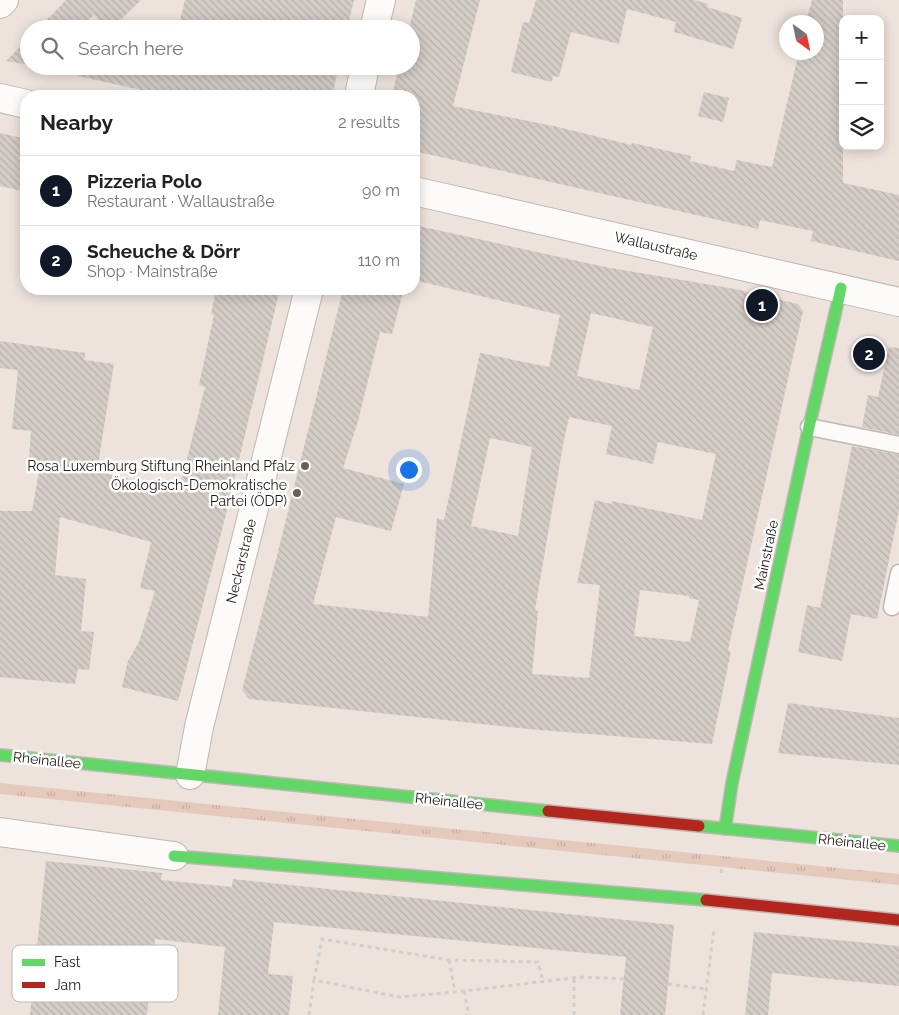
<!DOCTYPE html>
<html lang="en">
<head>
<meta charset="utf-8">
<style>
	:root { --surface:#fff; --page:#f2f2f2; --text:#202124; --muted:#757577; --line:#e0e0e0; --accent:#111827 }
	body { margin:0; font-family:Raleway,sans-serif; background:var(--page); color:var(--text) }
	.controls { position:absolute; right:15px; top:15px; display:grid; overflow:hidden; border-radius:10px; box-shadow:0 2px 12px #0003 }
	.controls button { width:45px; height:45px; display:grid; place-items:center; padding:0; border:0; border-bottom:1px solid var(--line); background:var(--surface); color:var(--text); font:25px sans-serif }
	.compass { position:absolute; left:779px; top:15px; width:45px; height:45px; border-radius:50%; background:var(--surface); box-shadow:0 2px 12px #0003; rotate:147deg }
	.you { position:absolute; left:408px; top:469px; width:18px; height:18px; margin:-12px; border:4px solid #fff; border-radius:50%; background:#1a73e8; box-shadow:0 0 0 8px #1a73e833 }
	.badge { display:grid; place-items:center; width:32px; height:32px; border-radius:50%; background:var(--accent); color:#fff; font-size:16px; font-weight:700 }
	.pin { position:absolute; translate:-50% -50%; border:2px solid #fff; box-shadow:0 1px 5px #0006 }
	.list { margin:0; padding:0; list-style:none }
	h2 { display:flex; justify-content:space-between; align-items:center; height:65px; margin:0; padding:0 20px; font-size:21px }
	h2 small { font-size:16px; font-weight:400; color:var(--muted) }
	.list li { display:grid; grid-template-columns:32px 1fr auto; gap:15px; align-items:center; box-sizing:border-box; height:70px; padding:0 20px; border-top:1px solid var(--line) }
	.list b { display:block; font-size:19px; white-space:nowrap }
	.list p { margin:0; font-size:16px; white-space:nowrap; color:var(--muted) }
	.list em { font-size:16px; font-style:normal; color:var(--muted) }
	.icon { flex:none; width:28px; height:28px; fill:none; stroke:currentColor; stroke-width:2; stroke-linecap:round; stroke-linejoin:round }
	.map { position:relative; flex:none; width:899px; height:1015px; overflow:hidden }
	.search { position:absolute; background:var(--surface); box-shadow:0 2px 12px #0003; left:20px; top:20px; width:400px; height:55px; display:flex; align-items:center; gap:12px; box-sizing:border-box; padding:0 18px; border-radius:28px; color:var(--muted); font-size:19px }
	.panel { position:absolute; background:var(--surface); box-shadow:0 2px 12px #0003; left:20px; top:90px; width:400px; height:205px; border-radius:20px }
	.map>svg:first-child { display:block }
</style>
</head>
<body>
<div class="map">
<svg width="899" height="1015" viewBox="0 0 899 1015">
	<defs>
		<pattern id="grass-tufts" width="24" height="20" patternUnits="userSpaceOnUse" patternTransform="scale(1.25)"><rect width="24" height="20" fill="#e5cabb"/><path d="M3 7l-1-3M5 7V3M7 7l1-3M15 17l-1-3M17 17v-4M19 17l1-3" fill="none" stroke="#c4ada0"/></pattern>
		<pattern id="building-back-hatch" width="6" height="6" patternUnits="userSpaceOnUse" patternTransform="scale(1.25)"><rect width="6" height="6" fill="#d4ccc7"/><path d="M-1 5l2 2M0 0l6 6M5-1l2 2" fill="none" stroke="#b6afaa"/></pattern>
	</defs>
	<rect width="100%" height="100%" fill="#ede2dc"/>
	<path fill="url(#grass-tufts)" d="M 0,783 L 899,874 L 899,885 L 0,794 Z"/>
	<path fill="url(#building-back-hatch)" fill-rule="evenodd" d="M 66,0 L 141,0 L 111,29 L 107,29 L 94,15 L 78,29 L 38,29 Z
		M 185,0 L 354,0 L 347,29 L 178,29 Z
		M 416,0 L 480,0 L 453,106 L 558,127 L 631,145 L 632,143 L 691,156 L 690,161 L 734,171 L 737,160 L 772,167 L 799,52 L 816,52 L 816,22 L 806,22 L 812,0 L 843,0 L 843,183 L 899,195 L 899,261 L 811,241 L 813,231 L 760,220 L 758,229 L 414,151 L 414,96 L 392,96 L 399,66 L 411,66 L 411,29 L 409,29 Z
		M 536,0 L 695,0 L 708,4 L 707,7 L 742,18 L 733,49 L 674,32 L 676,22 L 627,9 L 619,44 L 571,32 L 559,77 L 553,76 L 552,82 L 511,72 L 523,22 L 529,23 Z
		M 29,38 L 29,65 L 6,61 Z
		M 79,66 L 339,66 L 332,96 L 168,96 L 78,76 Z
		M 704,92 L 729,98 L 723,122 L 698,116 Z
		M 0,133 L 26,139 L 26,192 L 0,186 Z
		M 414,225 L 605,267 L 735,289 L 798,304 L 803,311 L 728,650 L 731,651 L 712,744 L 528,729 L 249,699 L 242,690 L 278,552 L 343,289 L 404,289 L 392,334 L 380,332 L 358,421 L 343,468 L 404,484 L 391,531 L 336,517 L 313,604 L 428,617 L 437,518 L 444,520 L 480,353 L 549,367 L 560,315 L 414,280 ZM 591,313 L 653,327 L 639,390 L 577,376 ZM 569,417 L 612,426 L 606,454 L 653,464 L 658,442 L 716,454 L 702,520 L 612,501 L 611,504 L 595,500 L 577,583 L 600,585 L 589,678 L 532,674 L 538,611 L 535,610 L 563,445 ZM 490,438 L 532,447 L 518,536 L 471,526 ZM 640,590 L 689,596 L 689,598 L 699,600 L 690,642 L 634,636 Z
		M 216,289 L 280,289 L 224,522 L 178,701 L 122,687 L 128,661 L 139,642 L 155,591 L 140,588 L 151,542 L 60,517 L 55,575 L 86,579 L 81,631 L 94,632 L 89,670 L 78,669 L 75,684 L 0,677 L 0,511 L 32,511 L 39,471 L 29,459 L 31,431 L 12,429 L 18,370 L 0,368 L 0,341 L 85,353 L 84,360 L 114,364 L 97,471 L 179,491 L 205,387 L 199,385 L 214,315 L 211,314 Z
		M 889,347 L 899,348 L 899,435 L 862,427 L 868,395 L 878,397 Z
		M 852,446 L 899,455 L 899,510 L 877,619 L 851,614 L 842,661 L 798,652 L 807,605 L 820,608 Z
		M 788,703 L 899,718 L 899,765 L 778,753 Z
		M 46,861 L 162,873 L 161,880 L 232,887 L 233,879 L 674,925 L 665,1015 L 620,1015 L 626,957 L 274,922 L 268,974 L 293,976 L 289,1015 L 218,1015 L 225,947 L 155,939 L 147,1015 L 30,1015 Z
		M 754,932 L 899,946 L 899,986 L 772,973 L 768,1015 L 745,1015 Z"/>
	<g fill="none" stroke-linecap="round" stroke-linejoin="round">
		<g stroke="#bfb7b2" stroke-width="19">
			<path id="lane" d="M 809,427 L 899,445
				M 892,607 L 899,573"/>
		</g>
		<g stroke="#bfb7b2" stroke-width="30">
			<path id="street" d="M 0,4 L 4,0
				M 374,29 L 381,0
				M 359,96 L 365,66
				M 0,98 L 26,104
				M 414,191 L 899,302
				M 190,775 L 199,727 L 309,289
				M 0,832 L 174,856"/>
		</g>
		<g stroke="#bfb7b2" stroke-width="14">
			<path id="fast" d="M 0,755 L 548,811
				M 699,826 L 899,846
				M 725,829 L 732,783 L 809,427 L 841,288
				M 174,856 L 706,900"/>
		</g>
		<g stroke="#bfb7b2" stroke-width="14">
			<path id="jam" d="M 548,811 L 699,826
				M 706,900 L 899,920"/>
		</g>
		<path stroke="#d1cecd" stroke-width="3" stroke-dasharray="4 4" stroke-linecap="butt" d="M 721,873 L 723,857
			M 449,960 L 455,992
			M 314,980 L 322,939 L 449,960 L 538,962 L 543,981
			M 668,984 L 706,989
			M 464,991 L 468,1011 L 466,1015
			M 309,1015 L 314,980 L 399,997 L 455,992 L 581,977 L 624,979
			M 574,1015 L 574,977
			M 703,1015 L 714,929"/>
		<use href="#lane" stroke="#fcfbfa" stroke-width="16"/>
		<use href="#street" stroke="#fcfbfa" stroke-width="28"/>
		<use href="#fast" stroke="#63d668" stroke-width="11"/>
		<use href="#jam" stroke="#b3261e" stroke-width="11"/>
	</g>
	<g fill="#685f5b" stroke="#fff" stroke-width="2">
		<circle cx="305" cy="466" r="5"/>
		<circle cx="297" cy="493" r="5"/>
	</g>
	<g text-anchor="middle" stroke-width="5" stroke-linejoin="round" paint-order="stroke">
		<g font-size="14" fill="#201915" stroke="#fff">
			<text transform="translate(656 246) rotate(13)" y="5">Wallaustraße</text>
			<text transform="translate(766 555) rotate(-78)" y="5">Mainstraße</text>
			<text transform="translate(241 561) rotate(-76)" y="5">Neckarstraße</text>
			<text transform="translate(47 760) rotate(6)" y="5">Rheinallee</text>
			<text transform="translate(449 801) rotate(6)" y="5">Rheinallee</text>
			<text transform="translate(852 842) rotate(6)" y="5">Rheinallee</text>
		</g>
		<g font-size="14" fill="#201915" stroke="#fff" text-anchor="end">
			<text x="295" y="471">Rosa Luxemburg Stiftung Rheinland Pfalz</text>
			<text x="287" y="490">Ökologisch-Demokratische<tspan x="287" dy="16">Partei (ÖDP)</tspan></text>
		</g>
	</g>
	<rect x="12" y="945" width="166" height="57" rx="8" fill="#fff" stroke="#bcbab9" stroke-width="1"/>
	<rect x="22" y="959" width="23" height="7" fill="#63d668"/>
	<rect x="22" y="982" width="23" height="6" fill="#b3261e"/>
	<g font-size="14" fill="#201915">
		<text x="54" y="967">Fast</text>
		<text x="54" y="990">Jam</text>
	</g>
</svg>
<div class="controls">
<button>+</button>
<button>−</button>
<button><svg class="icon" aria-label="layers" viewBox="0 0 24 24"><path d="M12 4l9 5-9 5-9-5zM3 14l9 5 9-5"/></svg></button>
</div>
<svg class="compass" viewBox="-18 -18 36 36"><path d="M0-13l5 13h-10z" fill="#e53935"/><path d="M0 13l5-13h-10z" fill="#757577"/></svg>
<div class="you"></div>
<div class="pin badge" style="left:762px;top:305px">1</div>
<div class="pin badge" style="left:869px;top:354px">2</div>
<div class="search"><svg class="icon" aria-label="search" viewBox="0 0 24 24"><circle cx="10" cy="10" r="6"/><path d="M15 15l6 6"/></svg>Search here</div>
<section class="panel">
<h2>Nearby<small>2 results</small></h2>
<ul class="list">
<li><span class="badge">1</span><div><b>Pizzeria Polo</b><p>Restaurant · Wallaustraße</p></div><em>90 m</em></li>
<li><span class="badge">2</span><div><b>Scheuche &amp; Dörr</b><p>Shop · Mainstraße</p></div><em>110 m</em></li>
</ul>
</section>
</div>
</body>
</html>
